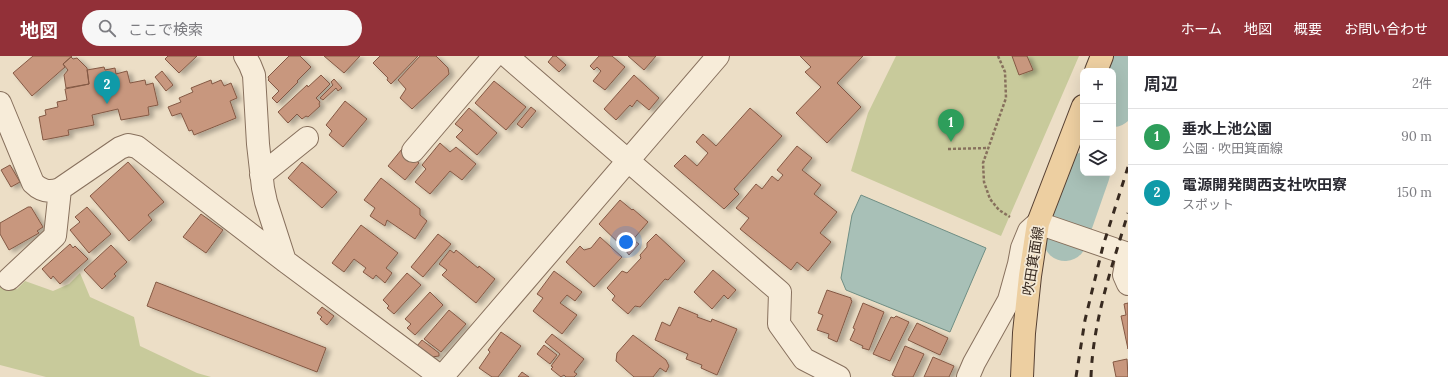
<!DOCTYPE html>
<html lang="ja">
<head>
<meta charset="utf-8">
<style>
	:root { --surface:#fff; --page:#f7f7f7; --text:#2b2b33; --muted:#7c7c81; --line:#e1e1e2; --accent:#923038 }
	body { margin:0; font-family:Lora,"Noto Sans JP",serif; background:var(--page); color:var(--text) }
	.controls { position:absolute; right:12px; top:12px; display:grid; overflow:hidden; border-radius:8px; box-shadow:0 4px 16px #0002 }
	.controls button { width:36px; height:36px; display:grid; place-items:center; padding:0; border:0; border-bottom:1px solid var(--line); background:var(--surface); color:var(--text); font:20px sans-serif }
	.you { position:absolute; left:626px; top:186px; width:14px; height:14px; margin:-10px; border:3px solid #fff; border-radius:50%; background:#1a73e8; box-shadow:0 0 0 6px #1a73e833 }
	.badge { display:grid; place-items:center; width:26px; height:26px; border-radius:50%; background:var(--accent); color:#fff; font-size:13px; font-weight:700 }
	.pin { position:absolute; translate:-50% -33px; filter:drop-shadow(0 1px 2px #0008) }
	.pin::after { content:''; position:absolute; top:21px; width:14px; height:12px; background:inherit; clip-path:polygon(0 0,100% 0,50% 100%) }
	.list { margin:0; padding:0; list-style:none }
	h2 { display:flex; justify-content:space-between; align-items:center; height:52px; margin:0; padding:0 16px; font-size:17px }
	h2 small { font-size:13px; font-weight:400; color:var(--muted) }
	.list li { display:grid; grid-template-columns:26px 1fr auto; gap:12px; align-items:center; box-sizing:border-box; height:56px; padding:0 16px; border-top:1px solid var(--line) }
	.list b { display:block; font-size:15px; white-space:nowrap }
	.list p { margin:0; font-size:13px; white-space:nowrap; color:var(--muted) }
	.list em { font-size:13px; font-style:normal; color:var(--muted) }
	.icon { flex:none; width:22px; height:22px; fill:none; stroke:currentColor; stroke-width:2; stroke-linecap:round; stroke-linejoin:round }
	.map { position:relative; flex:none; width:1128px; height:321px; overflow:hidden }
	header { display:flex; align-items:center; gap:24px; box-sizing:border-box; height:56px; padding:0 20px; background:var(--accent); color:#fff }
	header strong { font-size:19px }
	nav { display:flex; gap:22px; margin-inline-start:auto; font-size:14px }
	.search { width:280px; height:36px; background:var(--page); display:flex; align-items:center; gap:10px; box-sizing:border-box; padding:0 14px; border-radius:22px; color:var(--muted); font-size:15px }
	main { display:flex }
	aside { flex:1; background:var(--surface) }
	.map>svg:first-child { display:block }
</style>
</head>
<body>
<header>
<strong>地図</strong>
<div class="search"><svg class="icon" aria-label="search" viewBox="0 0 24 24"><circle cx="10" cy="10" r="6"/><path d="M15 15l6 6"/></svg>ここで検索</div>
<nav><a>ホーム</a><a>地図</a><a>概要</a><a>お問い合わせ</a></nav>
</header>
<main>
<div class="map">
<svg width="1128" height="321" viewBox="0 0 1128 321">
	<defs>
		<filter id="shadow"><feDropShadow dx="4.5" dy="2.5" stdDeviation="2" flood-color="#0004"/></filter>
	</defs>
	<rect width="100%" height="100%" fill="#ecdec6"/>
	<path fill="#c8ca9b" d="M 896,0 L 1079,0 L 1001,180 L 851,115 L 868,57 Z
		M 80,217 L 90,241 L 134,261 L 140,290 L 197,317 L 211,321 L 46,321 L 0,309 L 0,226 L 17,233 L 25,225 L 53,235 L 69,228 Z"/>
	<path fill="#a8c0b7" stroke="#6f8e84" d="M 861,139 L 986,192 L 950,276 L 846,234 L 841,222 L 852,159 Z"/>
	<g fill="none" stroke-linecap="round" stroke-linejoin="round">
		<path stroke="#a8c0b7" stroke-width="44" d="M 1113,49 L 1128,8
			M 1065,183 L 1088,117"/>
	</g>
	<path fill="#c8977e" stroke="#845944" filter="url(#shadow)" d="M 33,0 L 72,0 L 63,8 L 65,11 L 32,40 L 13,17 Z
		M 168,0 L 197,0 L 179,17 L 165,3 Z
		M 289,0 L 300,0 L 311,11 L 297,25 L 298,26 L 277,47 L 272,42 L 279,35 L 268,24 L 269,23 L 268,21 Z
		M 324,0 L 360,0 L 344,17 Z
		M 380,0 L 418,0 L 391,28 L 387,24 L 388,22 L 373,7 Z
		M 420,0 L 436,0 L 448,12 L 449,18 L 412,53 L 400,42 L 406,33 L 398,24 Z
		M 553,0 L 556,0 L 566,9 L 559,16 L 548,6 Z
		M 599,0 L 612,0 L 625,11 L 605,34 L 593,25 L 601,15 L 597,11 L 594,14 L 590,10 Z
		M 628,0 L 656,0 L 644,14 Z
		M 800,0 L 863,0 L 837,27 L 861,51 L 827,87 L 796,57 L 821,31 L 805,16 L 811,11 Z
		M 1012,0 L 1027,0 L 1033,14 L 1019,19 Z
		M 71,1 L 73,3 L 77,2 L 87,12 L 89,28 L 66,32 L 64,19 L 68,14 L 63,8 Z
		M 104,11 L 105,14 L 115,12 L 116,18 L 127,15 L 130,27 L 145,24 L 146,29 L 153,27 L 158,49 L 148,51 L 149,59 L 121,64 L 118,53 L 92,59 L 94,69 L 68,74 L 69,79 L 43,84 L 39,61 L 46,59 L 45,54 L 58,51 L 57,46 L 67,44 L 65,33 L 89,28 L 87,14 Z
		M 162,15 L 173,29 L 166,35 L 155,21 Z
		M 321,19 L 330,28 L 316,42 L 320,46 L 319,48 L 320,50 L 308,61 L 306,60 L 302,63 L 297,58 L 288,67 L 278,56 L 307,29 L 308,31 Z
		M 634,19 L 659,42 L 649,54 L 637,44 L 632,51 L 630,49 L 616,64 L 604,53 Z
		M 334,23 L 342,32 L 338,35 L 336,32 L 323,44 L 320,42 L 333,29 L 331,26 Z
		M 211,24 L 212,28 L 221,24 L 224,30 L 231,27 L 237,42 L 230,45 L 236,62 L 194,79 L 192,74 L 189,75 L 181,57 L 172,60 L 168,51 L 181,46 L 179,42 L 193,36 L 191,32 Z
		M 494,25 L 526,51 L 506,74 L 475,47 Z
		M 345,45 L 367,63 L 343,91 L 329,79 L 332,75 L 326,69 Z
		M 531,51 L 536,55 L 522,72 L 517,68 Z
		M 469,52 L 497,77 L 477,99 L 456,81 L 463,74 L 455,68 Z
		M 750,52 L 782,80 L 734,133 L 739,138 L 724,153 L 674,110 L 685,99 L 697,110 L 708,97 L 696,86 L 703,78 L 716,90 Z
		M 440,87 L 450,96 L 456,91 L 476,108 L 462,124 L 450,115 L 430,138 L 415,126 L 426,113 L 422,109 Z
		M 797,90 L 812,102 L 802,114 L 821,129 L 814,138 L 837,156 L 820,177 L 831,186 L 808,215 L 797,206 L 791,214 L 740,173 L 749,162 L 736,152 L 756,128 L 762,133 L 772,120 L 778,125 L 783,119 L 777,114 Z
		M 402,93 L 419,107 L 405,124 L 388,110 Z
		M 128,106 L 164,146 L 148,159 L 152,164 L 129,185 L 90,140 Z
		M 302,106 L 337,136 L 322,152 L 288,122 Z
		M 10,109 L 20,126 L 11,131 L 1,114 Z
		M 381,122 L 420,153 L 420,159 L 427,165 L 415,183 L 387,164 L 385,170 L 370,160 L 375,152 L 364,144 Z
		M 620,144 L 632,154 L 633,153 L 648,166 L 625,193 L 599,168 Z
		M 28,151 L 31,151 L 43,171 L 37,175 L 39,177 L 9,194 L 0,178 L 0,167 Z
		M 87,151 L 111,178 L 89,197 L 70,174 L 80,166 L 75,161 Z
		M 201,158 L 223,174 L 206,197 L 183,181 Z
		M 361,169 L 398,197 L 386,212 L 392,217 L 385,227 L 376,219 L 373,223 L 363,216 L 366,212 L 354,203 L 344,216 L 332,207 Z
		M 438,178 L 451,188 L 423,221 L 411,211 Z
		M 656,178 L 685,205 L 668,224 L 665,223 L 640,251 L 635,250 L 628,258 L 612,244 L 615,240 L 607,232 L 622,215 L 627,217 L 641,202 L 640,199 L 647,191 L 647,187 Z
		M 600,181 L 622,201 L 594,231 L 566,206 L 580,190 L 584,194 L 591,192 Z
		M 635,185 L 639,188 L 629,199 L 626,195 Z
		M 70,188 L 73,192 L 75,190 L 88,203 L 60,228 L 53,220 L 51,223 L 42,213 Z
		M 111,189 L 127,206 L 114,218 L 116,220 L 102,233 L 84,214 Z
		M 450,194 L 454,197 L 456,194 L 478,212 L 479,210 L 495,223 L 476,247 L 442,219 L 447,214 L 439,208 Z
		M 713,214 L 736,234 L 728,243 L 724,239 L 712,253 L 694,236 Z
		M 554,215 L 582,236 L 575,245 L 567,239 L 560,247 L 577,259 L 562,278 L 533,255 L 543,242 L 537,238 Z
		M 407,217 L 421,229 L 394,258 L 387,252 L 389,250 L 383,244 Z
		M 156,226 L 326,292 L 317,316 L 147,250 Z
		M 827,234 L 851,242 L 851,244 L 852,245 L 837,286 L 828,282 L 829,278 L 817,274 L 823,259 L 818,257 Z
		M 430,236 L 443,249 L 415,279 L 407,272 L 411,268 L 405,263 Z
		M 863,247 L 884,256 L 869,294 L 862,292 L 863,290 L 850,284 L 855,273 L 853,272 Z
		M 1128,247 L 1128,293 L 1121,260 L 1126,259 L 1124,248 Z
		M 322,251 L 334,260 L 327,269 L 320,263 L 322,261 L 317,257 Z
		M 679,251 L 698,259 L 697,261 L 711,266 L 712,263 L 737,273 L 717,319 L 701,312 L 702,309 L 686,303 L 688,298 L 655,284 L 662,266 L 670,270 Z
		M 449,254 L 466,268 L 441,296 L 424,283 Z
		M 896,260 L 909,266 L 890,305 L 873,298 L 891,261 L 894,262 Z
		M 917,267 L 948,282 L 940,299 L 908,284 Z
		M 501,276 L 521,290 L 498,321 L 492,321 L 479,312 L 490,296 L 488,294 Z
		M 552,278 L 584,303 L 574,316 L 577,318 L 574,321 L 566,321 L 564,319 L 561,321 L 551,313 L 553,311 L 551,310 L 560,298 L 545,286 Z
		M 633,279 L 666,304 L 669,310 L 666,316 L 660,312 L 653,321 L 634,321 L 616,305 L 617,297 Z
		M 422,284 L 439,297 L 439,300 L 432,301 L 417,290 Z
		M 544,289 L 557,299 L 550,308 L 537,298 Z
		M 905,290 L 924,298 L 913,321 L 896,321 L 892,319 Z
		M 933,301 L 954,310 L 949,321 L 924,321 Z
		M 1127,303 L 1128,321 L 1116,321 L 1113,306 Z
		M 522,316 L 529,321 L 518,321 Z"/>
	<g fill="none" stroke-linecap="round" stroke-linejoin="round">
		<g stroke="#87705d" stroke-width="24">
			<path id="minor" d="M 245,0 L 250,9 L 254,19 L 258,88 L 263,132 L 266,146 L 285,205
				M 507,0 L 780,236 L 779,268 L 804,303 L 839,321
				M 0,47 L 33,127 C 41,135 49,137 60,133 L 120,92 L 128,89 L 137,91 L 285,205 L 441,321
				M 413,95 L 494,0
				M 261,119 L 307,82
				M 1128,198 L 1124,219 L 1128,228
				M 9,223 L 55,180 L 60,133
				M 442,321 L 718,0
				M 968,321 L 974,307 L 1009,244 L 1019,208 L 1022,192 L 1029,175 L 1038,167 L 1128,198"/>
		</g>
		<g stroke="#553f31" stroke-width="24">
			<path id="major" d="M 1096,15 L 1102,0
				M 1022,321 L 1024,277 L 1030,220 L 1038,167 L 1083,50"/>
		</g>
		<path stroke="#87705d" stroke-width="2.5" stroke-dasharray="3 2" stroke-linecap="butt" d="M 998,0 L 1005,16 L 1006,42 L 983,107 L 984,126 L 990,143 L 999,154 L 1010,161
			M 948,93 L 988,92"/>
		<use href="#minor" stroke="#f7ecd9" stroke-width="22"/>
		<use href="#major" stroke="#edcfa1" stroke-width="22"/>
		<path stroke="#382a20" stroke-width="3" stroke-dasharray="7 7" stroke-linecap="butt" d="M 1076,321 L 1085,264 L 1103,190 L 1128,111
			M 1091,321 C 1093,264 1112,211 1128,157"/>
	</g>
	<g text-anchor="middle" stroke-width="3.5" stroke-linejoin="round" paint-order="stroke">
		<g font-size="14" fill="#382a20" stroke="#f4e9d6">
			<text transform="translate(1033 205) rotate(-81)" y="5">吹田箕面線</text>
		</g>
	</g>
</svg>
<div class="controls">
<button>+</button>
<button>−</button>
<button><svg class="icon" aria-label="layers" viewBox="0 0 24 24"><path d="M12 4l9 5-9 5-9-5zM3 14l9 5 9-5"/></svg></button>
</div>
<div class="you"></div>
<div class="pin badge" style="left:951px;top:86px;background:#2e9e5b">1</div>
<div class="pin badge" style="left:107px;top:48px;background:#0f9aa8">2</div>
</div>
<aside>
<h2>周辺<small>2件</small></h2>
<ul class="list">
<li><span class="badge" style="background:#2e9e5b">1</span><div><b>垂水上池公園</b><p>公園 · 吹田箕面線</p></div><em>90 m</em></li>
<li><span class="badge" style="background:#0f9aa8">2</span><div><b>電源開発関西支社吹田寮</b><p>スポット</p></div><em>150 m</em></li>
</ul>
</aside>
</main>
</body>
</html>
